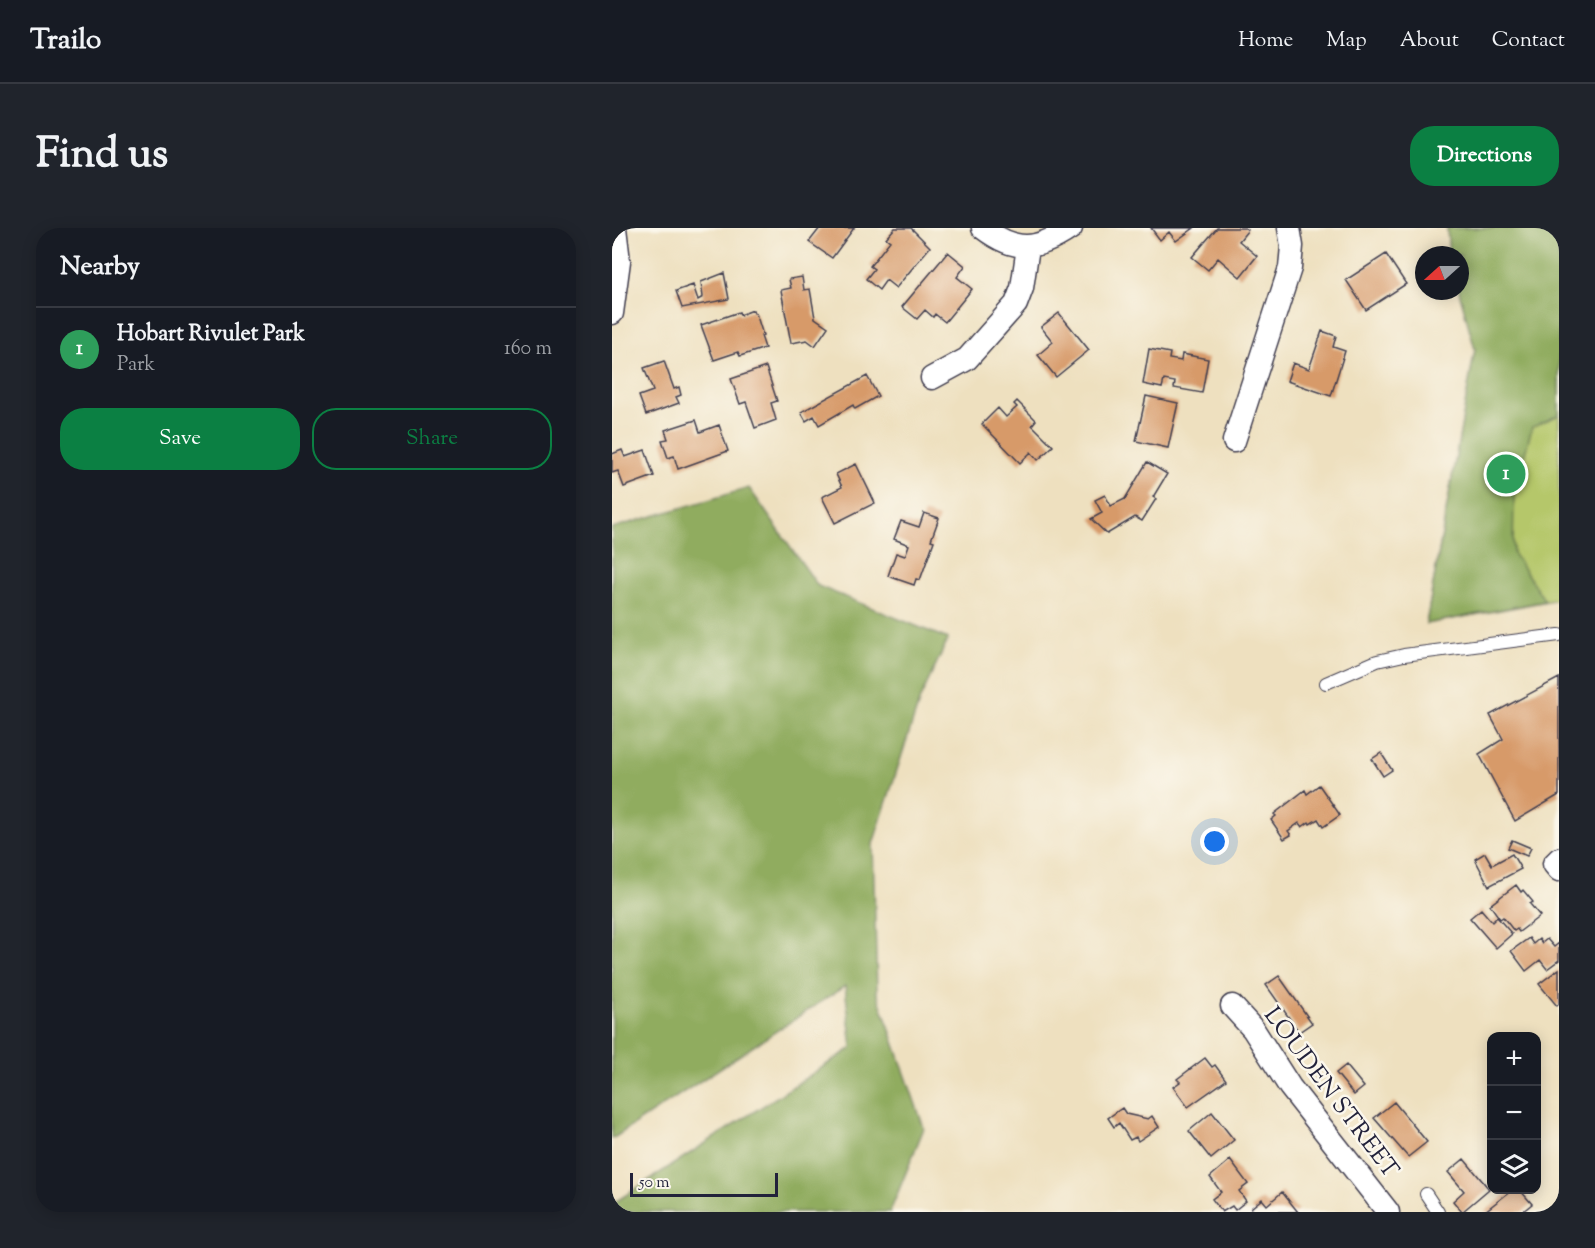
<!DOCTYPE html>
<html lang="en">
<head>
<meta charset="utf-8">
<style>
	:root { --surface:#171b24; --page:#20242c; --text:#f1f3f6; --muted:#9ea1a6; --line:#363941; --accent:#0b8043 }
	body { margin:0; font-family:"Sorts Mill Goudy",serif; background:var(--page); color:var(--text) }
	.controls { position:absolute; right:18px; bottom:18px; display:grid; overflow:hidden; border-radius:12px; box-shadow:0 3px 15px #0003 }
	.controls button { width:54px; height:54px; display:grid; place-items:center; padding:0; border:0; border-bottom:2px solid var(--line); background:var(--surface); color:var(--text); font:30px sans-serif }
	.compass { position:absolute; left:803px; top:18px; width:54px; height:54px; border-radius:50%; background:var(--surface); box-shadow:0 3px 15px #0003; rotate:249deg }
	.scale { position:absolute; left:18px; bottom:15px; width:148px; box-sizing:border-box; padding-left:6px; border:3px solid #22223b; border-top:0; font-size:16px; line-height:21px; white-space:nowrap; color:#22223b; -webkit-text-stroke:4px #fbf7ec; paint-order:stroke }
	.you { position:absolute; left:603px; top:614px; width:21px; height:21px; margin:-15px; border:4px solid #fff; border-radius:50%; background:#1a73e8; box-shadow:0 0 0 9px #1a73e833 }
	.badge { display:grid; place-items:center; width:39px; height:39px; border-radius:50%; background:var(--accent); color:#fff; font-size:20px; font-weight:700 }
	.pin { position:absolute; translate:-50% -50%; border:3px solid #fff; box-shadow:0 2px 6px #0006 }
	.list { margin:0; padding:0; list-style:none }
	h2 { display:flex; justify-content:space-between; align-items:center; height:78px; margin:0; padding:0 24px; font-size:26px }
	h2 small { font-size:20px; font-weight:400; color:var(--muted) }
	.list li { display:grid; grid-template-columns:39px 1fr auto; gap:18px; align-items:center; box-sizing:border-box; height:84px; padding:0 24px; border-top:2px solid var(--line) }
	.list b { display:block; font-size:22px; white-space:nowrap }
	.list p { margin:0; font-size:20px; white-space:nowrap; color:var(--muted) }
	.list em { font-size:20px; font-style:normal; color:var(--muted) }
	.actions { display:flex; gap:12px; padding:18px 24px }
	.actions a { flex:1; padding:14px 0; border:2px solid var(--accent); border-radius:24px; text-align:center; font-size:21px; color:var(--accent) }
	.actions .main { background:var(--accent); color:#fff }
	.icon { flex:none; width:33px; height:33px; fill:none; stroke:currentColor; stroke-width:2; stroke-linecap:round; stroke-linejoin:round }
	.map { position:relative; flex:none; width:947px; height:984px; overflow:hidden; border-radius:24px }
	header { display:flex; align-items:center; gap:36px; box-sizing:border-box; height:84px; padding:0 30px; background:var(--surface); border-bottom:2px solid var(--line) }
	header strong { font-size:28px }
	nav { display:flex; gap:33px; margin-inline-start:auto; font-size:21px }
	.intro { display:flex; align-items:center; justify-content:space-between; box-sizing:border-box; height:144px; padding:0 36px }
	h1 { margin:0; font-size:42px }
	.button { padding:15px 27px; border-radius:24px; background:var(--accent); color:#fff; font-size:21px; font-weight:700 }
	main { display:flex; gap:36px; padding:0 36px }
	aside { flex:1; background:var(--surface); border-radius:24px; box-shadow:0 3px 15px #0003 }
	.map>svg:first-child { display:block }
</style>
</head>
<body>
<header>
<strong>Trailo</strong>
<nav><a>Home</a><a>Map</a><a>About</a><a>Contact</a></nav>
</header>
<div class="intro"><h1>Find us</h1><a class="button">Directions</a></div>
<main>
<aside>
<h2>Nearby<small></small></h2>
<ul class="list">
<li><span class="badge" style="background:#2e9e5b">1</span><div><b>Hobart Rivulet Park</b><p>Park</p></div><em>160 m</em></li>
</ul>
<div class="actions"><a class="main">Save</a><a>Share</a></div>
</aside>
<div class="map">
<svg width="947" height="984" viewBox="0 0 947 984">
	<rect width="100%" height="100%" fill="#fbf7ec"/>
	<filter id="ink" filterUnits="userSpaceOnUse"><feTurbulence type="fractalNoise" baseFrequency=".0167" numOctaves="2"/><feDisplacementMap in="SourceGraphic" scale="12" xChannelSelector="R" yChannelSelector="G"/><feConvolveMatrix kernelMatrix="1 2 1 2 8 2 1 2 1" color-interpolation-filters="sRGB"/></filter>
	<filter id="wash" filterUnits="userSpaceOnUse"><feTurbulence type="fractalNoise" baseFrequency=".008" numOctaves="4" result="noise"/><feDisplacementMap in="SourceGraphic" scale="24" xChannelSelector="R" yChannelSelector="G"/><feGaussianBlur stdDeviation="1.35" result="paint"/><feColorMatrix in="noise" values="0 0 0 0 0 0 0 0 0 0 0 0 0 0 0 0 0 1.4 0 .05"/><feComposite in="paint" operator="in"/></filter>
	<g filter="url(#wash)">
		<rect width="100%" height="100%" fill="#eee0bf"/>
		<path fill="#b5c76a" stroke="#6c7452" stroke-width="1.5" d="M 835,0 L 947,0 L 947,371 L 814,396 L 863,121 L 847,63 L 848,27 L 837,27 Z"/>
		<path fill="#90ac5e" stroke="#59674c" stroke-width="1.5" d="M 835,0 L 947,0 L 947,187 L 920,199 L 902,267 L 901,325 L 933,373 L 814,396 L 863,121 L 847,63 L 848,27 L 837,27 Z
			M 137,260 L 206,358 L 336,411 L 308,471 L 261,616 L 265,765 L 312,900 L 278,984 L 0,984 L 0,976 L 240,820 L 233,758 L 0,911 L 0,300 Z"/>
		<g id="blocks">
			<path fill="#d79a69" d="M 208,0 L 242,0 L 220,30 L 197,14 Z
				M 283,0 L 299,0 L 318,19 L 284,60 L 274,52 L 267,62 L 254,51 L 262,41 L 258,38 L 278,13 L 274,10 Z
				M 539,0 L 582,0 L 564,13 L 557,4 L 548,12 Z
				M 605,0 L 633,0 L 636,2 L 627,13 L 645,28 L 628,49 L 606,30 L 596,42 L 580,29 Z
				M 336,24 L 353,38 L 345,49 L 360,61 L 333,94 L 323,86 L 321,89 L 313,82 L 305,91 L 290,79 Z
				M 774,26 L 794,56 L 754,82 L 734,52 Z
				M 112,45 L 117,71 L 70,80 L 64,63 L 81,57 L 86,72 L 91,69 L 89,54 Z
				M 190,49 L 192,62 L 198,61 L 203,90 L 216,99 L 203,118 L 195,112 L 179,115 L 169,62 L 179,60 L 177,51 Z
				M 141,82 L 142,85 L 144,85 L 151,107 L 149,108 L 153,120 L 128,128 L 126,124 L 102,132 L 89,97 L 127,84 L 128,87 Z
				M 447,85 L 477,122 L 444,149 L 426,127 L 441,114 L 429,99 Z
				M 710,103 L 724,108 L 721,119 L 733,123 L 719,168 L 675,153 L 681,135 L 697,141 Z
				M 537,121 L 558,125 L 557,131 L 569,133 L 570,126 L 596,131 L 590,165 L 562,160 L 563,154 L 552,152 L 550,160 L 531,156 Z
				M 52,133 L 62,161 L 67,159 L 69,167 L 64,169 L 67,175 L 34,187 L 27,168 L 41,163 L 32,140 Z
				M 154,139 L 165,173 L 159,175 L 164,192 L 143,200 L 134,174 L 128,176 L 119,151 Z
				M 255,148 L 266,168 L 243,181 L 241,177 L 207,197 L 202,188 L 194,193 L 189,184 Z
				M 534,168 L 566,175 L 556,220 L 524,213 Z
				M 405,173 L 424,192 L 420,197 L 441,218 L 426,232 L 419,224 L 408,235 L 370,196 L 386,180 L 394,189 L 405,179 L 402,176 Z
				M 84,192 L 88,204 L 107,197 L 116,223 L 66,241 L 62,228 L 56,230 L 50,212 L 56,211 L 53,202 Z
				M 10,222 L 13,229 L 33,222 L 42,248 L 12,259 L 6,243 L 0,245 L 0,226 Z
				M 535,234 L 555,246 L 541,269 L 544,271 L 530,293 L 523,289 L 495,306 L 479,291 L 490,285 L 483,272 L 493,267 L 499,278 L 513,271 Z
				M 244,236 L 263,275 L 223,295 L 210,269 L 230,259 L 224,246 Z
				M 312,285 L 327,290 L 319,312 L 322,313 L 308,352 L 304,351 L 302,357 L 276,348 L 284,325 L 293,328 L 297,317 L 282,311 L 289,293 L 307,299 Z
				M 947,450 L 947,567 L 903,593 L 867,526 L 891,511 L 878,487 Z
				M 769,525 L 780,542 L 771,548 L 760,531 Z
				M 707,557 L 728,587 L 711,599 L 706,591 L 698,596 L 697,594 L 690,599 L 687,595 L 676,603 L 679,607 L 672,611 L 659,592 L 664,588 L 662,586 L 693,562 L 695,566 Z
				M 900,612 L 919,620 L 915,628 L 896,620 Z
				M 873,625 L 880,637 L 900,626 L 909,641 L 877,658 L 863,631 Z
				M 904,657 L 909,664 L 911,662 L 921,674 L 918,676 L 928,688 L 907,704 L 905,701 L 902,703 L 891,689 L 888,691 L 878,677 Z
				M 869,681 L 880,694 L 885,689 L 900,706 L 884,720 L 858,690 Z
				M 917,710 L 921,716 L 927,711 L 930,715 L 935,711 L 942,719 L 947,715 L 947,732 L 935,741 L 928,732 L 914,743 L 899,723 Z
				M 947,741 L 947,776 L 945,778 L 927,756 Z
				M 667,748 L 700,795 L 687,804 L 654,757 Z
				M 593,830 L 600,839 L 603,837 L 614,852 L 576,879 L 561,859 L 568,854 L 565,851 Z
				M 734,837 L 752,859 L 742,867 L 724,845 Z
				M 782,874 L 815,914 L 796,929 L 762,890 Z
				M 510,880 L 514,886 L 536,891 L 540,888 L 547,899 L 526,913 L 524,909 L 518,912 L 507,895 L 502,899 L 496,890 Z
				M 600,884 L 622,912 L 599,931 L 577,903 Z
				M 852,931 L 877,961 L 850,984 L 841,973 L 852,963 L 836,944 Z
				M 618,932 L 636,956 L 627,963 L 634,973 L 623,982 L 620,978 L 610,984 L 600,971 L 609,964 L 598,949 Z
				M 900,962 L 908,962 L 920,976 L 910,984 L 872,984 Z
				M 670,964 L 686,984 L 641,984 L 639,980 L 650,971 L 655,977 Z"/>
		</g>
	</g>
	<g filter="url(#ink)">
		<use href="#blocks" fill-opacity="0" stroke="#413e4f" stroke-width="1.5"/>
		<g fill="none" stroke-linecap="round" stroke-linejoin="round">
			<g stroke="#413e4f" stroke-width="14">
				<path id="lane" d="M 714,455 L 765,433 L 792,427 L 947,407
					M 814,966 L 826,984"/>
			</g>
			<g stroke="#413e4f" stroke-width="25">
				<path id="street" d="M 371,0 C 404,25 425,23 459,0
					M 0,85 L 7,33 L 3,0
					M 320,150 L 355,131 L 404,76 L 410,60 L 416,19
					M 622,213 L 678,40 L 680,18 L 677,0
					M 947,631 L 942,636 L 947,642
					M 620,778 L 641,801 L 678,859 L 776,984"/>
			</g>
			<use href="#lane" stroke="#fff" stroke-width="12"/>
			<use href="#street" stroke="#fff" stroke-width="22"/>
		</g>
	</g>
	<g text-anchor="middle" stroke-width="5" stroke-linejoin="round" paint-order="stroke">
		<g font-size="24" fill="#22223b" stroke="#fbf7ec">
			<text transform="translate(720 864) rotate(53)" y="8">LOUDEN STREET</text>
		</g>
	</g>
</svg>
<div class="controls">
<button>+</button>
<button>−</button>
<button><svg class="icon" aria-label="layers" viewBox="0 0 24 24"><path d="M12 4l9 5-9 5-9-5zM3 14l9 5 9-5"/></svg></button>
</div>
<svg class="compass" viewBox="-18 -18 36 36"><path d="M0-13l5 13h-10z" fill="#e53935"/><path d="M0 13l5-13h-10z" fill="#9ea1a6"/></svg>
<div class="scale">50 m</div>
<div class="you"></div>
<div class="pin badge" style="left:894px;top:246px;background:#2e9e5b">1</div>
</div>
</main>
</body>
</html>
